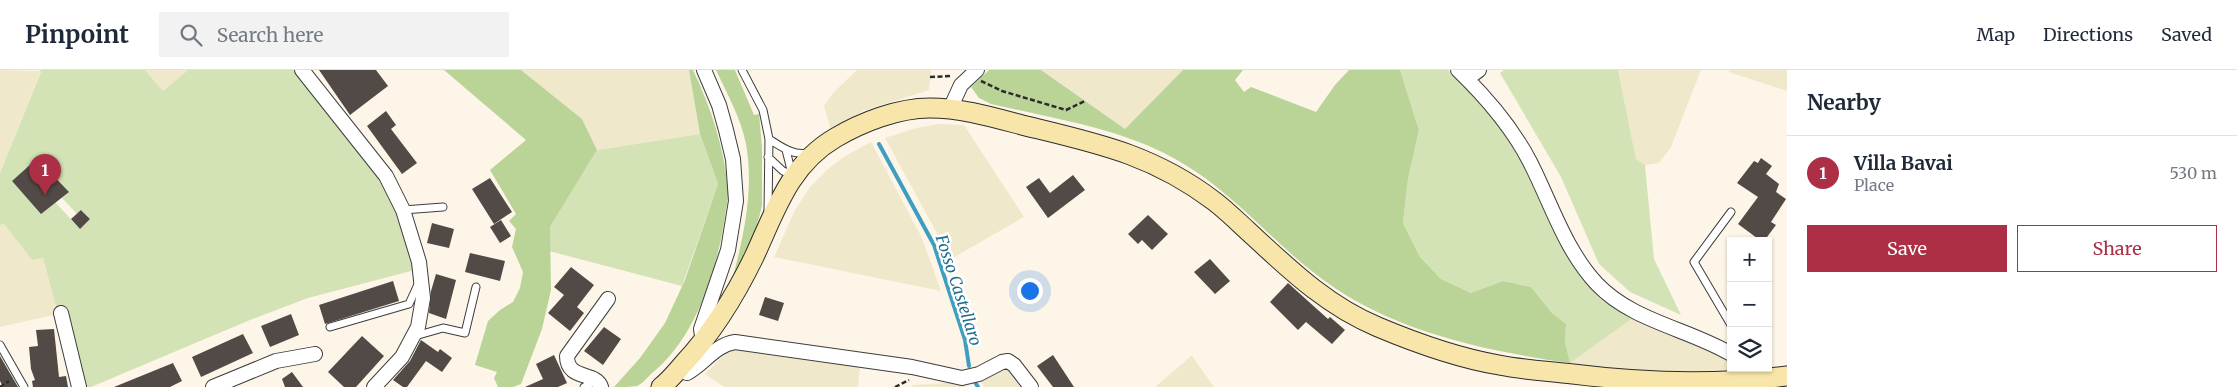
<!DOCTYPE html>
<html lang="en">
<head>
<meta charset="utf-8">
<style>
	:root { --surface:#fff; --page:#f2f2f3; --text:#1f2937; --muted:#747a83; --line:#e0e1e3; --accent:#ac2f45 }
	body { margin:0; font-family:Merriweather,serif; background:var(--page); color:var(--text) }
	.controls { position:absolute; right:15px; bottom:15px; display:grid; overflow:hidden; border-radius:0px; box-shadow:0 1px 4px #0004 }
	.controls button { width:45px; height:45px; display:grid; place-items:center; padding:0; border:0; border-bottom:1px solid var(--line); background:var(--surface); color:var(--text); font:25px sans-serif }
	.you { position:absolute; left:1029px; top:220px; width:18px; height:18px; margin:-12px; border:4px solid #fff; border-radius:50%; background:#1a73e8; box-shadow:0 0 0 8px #1a73e833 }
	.badge { display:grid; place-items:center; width:32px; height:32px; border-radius:50%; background:var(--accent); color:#fff; font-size:16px; font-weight:700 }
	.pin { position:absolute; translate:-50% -41px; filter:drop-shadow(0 1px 2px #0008) }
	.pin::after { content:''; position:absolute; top:26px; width:18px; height:15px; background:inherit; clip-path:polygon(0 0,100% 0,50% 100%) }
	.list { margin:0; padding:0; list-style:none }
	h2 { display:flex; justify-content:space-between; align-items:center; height:65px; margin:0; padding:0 20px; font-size:21px }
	h2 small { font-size:16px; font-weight:400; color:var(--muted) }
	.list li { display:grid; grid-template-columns:32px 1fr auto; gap:15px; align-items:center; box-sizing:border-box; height:75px; padding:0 20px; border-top:1px solid var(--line) }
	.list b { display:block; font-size:19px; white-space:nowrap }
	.list p { margin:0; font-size:16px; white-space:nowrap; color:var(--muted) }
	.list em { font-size:16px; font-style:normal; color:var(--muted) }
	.actions { display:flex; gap:10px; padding:15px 20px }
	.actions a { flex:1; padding:11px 0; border:1px solid var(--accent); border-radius:0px; text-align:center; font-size:18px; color:var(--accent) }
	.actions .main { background:var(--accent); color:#fff }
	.icon { flex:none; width:28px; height:28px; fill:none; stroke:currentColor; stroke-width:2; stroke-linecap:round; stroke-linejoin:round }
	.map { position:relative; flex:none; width:1787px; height:317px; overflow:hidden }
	header { display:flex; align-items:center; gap:30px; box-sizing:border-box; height:70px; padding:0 25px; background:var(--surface); border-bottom:1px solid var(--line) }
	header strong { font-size:24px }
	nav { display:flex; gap:28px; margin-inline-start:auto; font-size:18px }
	.search { width:350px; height:45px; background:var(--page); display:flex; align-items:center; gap:12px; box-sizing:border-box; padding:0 18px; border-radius:0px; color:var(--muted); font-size:19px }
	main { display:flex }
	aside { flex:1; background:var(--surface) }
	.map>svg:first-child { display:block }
</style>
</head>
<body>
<header>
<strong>Pinpoint</strong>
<div class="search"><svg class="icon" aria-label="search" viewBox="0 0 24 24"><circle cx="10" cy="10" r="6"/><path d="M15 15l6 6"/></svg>Search here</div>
<nav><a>Map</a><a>Directions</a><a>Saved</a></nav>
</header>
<main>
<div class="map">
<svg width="1787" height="317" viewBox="0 0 1787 317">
	<rect width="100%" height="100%" fill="#fdf6e8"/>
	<path fill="#f0e8cb" d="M 0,0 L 41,1 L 0,103 Z
		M 145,0 L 188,0 L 163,21 Z
		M 521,0 L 689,0 L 700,64 L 597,80 L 582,49 Z
		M 857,0 L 931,0 L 929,20 L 863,41 L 831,60 L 824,36 L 833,23 Z
		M 1041,0 L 1183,0 L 1125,59 Z
		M 1618,0 L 1701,0 L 1671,77 L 1659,93 L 1645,95 L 1636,89 Z
		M 1729,0 L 1787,0 L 1787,21 L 1729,2 Z
		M 940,54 L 964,55 L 1024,147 L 951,189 L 885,68 L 916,58 Z
		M 871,72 L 922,168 L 941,221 L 774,187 L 795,140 L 810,117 L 829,98 L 847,85 Z
		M 4,154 L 32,190 L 43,188 L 58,244 L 0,257 L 0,155 Z
		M 1633,248 L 1728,290 L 1731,293 L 1731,298 L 1734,300 L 1687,303 L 1609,298 L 1570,293 Z
		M 735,277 L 860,296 L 858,317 L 724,317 L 705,304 L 729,280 Z
		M 1192,286 L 1214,317 L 1155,317 L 1191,286 Z
		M 1010,298 L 1024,317 L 984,317 L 980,309 Z
		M 963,312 L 965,317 L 910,317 L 913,315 Z"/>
	<path fill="#d3e3b6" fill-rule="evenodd" d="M 40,0 L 145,0 L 163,21 L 188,0 L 294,0 L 368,91 L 387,120 L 403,155 L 415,200 L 308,228 L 250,250 L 91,317 L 82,317 L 58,244 L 43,188 L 32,190 L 4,154 L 0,155 L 0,103 L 41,2 ZM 32,93 L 43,105 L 49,100 L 69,122 L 62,128 L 77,144 L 82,140 L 90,149 L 80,159 L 55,132 L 41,143 L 12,111 Z
		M 1400,0 L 1448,0 L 1490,40 L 1531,109 L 1566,184 L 1598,227 L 1633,248 L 1570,293 L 1565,272 L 1566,254 L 1552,243 L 1531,217 L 1503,211 L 1471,223 L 1441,209 L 1420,187 L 1403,153 L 1408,109 L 1419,60 Z
		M 1504,0 L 1618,0 L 1636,89 L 1645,95 L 1654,189 L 1681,245 L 1630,222 L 1599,194 L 1561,107 L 1500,3 Z
		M 700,64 L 718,114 L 682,216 L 549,181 L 550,157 L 597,80 Z"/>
	<path fill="#bad397" d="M 444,0 L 521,0 L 582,49 L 597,80 L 550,157 L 551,220 L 542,259 L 521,314 L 513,317 L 498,317 L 494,308 L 497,302 L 475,295 L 488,251 L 500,240 L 513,232 L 520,218 L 523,202 L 512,177 L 516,159 L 509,151 L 516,144 L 490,100 L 526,70 Z
		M 689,0 L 693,0 C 711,38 724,77 728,119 C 729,128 726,137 725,146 C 717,201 696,268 651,304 C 647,308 642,314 637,316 C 631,317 621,317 614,317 L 640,288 L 665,253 L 685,210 L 718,114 L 700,64 Z
		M 716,0 L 735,0 L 754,45 L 759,44 L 762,77 L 762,135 C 757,162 744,186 732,210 C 744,166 754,120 746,74 C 741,48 727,24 716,0 Z
		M 989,0 L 1041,0 L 1125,59 L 1183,0 L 1243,0 L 1235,10 L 1244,22 L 1251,17 L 1316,42 L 1335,15 L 1349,0 L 1400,0 L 1419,60 L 1408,109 L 1403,153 L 1420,187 L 1441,209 L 1471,223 L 1503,211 L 1531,217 L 1552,243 L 1566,254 L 1565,272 L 1570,293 C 1480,280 1385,260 1313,202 C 1268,167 1232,122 1182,93 C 1126,59 1055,49 991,34 L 979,28 L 971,17 Z"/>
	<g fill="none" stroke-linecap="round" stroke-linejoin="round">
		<path stroke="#3f9ec0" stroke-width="4" d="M 879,74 L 934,175 L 965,270 L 969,296
			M 975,312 L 978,317"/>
	</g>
	<path fill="#514a47" d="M 319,0 L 376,0 L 388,16 L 350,45 Z
		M 386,41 L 396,55 L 391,59 L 417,93 L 402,104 L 367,56 Z
		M 1761,88 L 1772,96 L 1766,104 L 1779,114 L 1776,122 L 1786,129 L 1771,152 L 1776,155 L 1764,171 L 1761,171 L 1738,154 L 1758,127 L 1737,113 L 1754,91 L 1758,93 Z
		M 32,93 L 43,105 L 48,100 L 69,122 L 41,144 L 12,111 Z
		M 1073,105 L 1085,120 L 1048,148 L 1026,117 L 1039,108 L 1050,123 Z
		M 490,108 L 512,142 L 494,154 L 472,119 Z
		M 81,140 L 90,149 L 80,159 L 71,149 Z
		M 1148,145 L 1168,164 L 1152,180 L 1142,170 L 1138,174 L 1128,164 Z
		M 501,150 L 511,166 L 500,173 L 490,157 Z
		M 432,153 L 454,159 L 449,178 L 427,173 Z
		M 470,183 L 505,191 L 500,211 L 465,202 Z
		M 1210,189 L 1230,211 L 1215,224 L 1194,202 Z
		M 571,197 L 594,215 L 577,237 L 584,243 L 570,261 L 548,243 L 564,225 L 554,217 Z
		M 436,204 L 456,210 L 446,249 L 429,243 L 431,221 Z
		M 393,211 L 399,231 L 325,254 L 319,235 Z
		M 1288,213 L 1328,249 L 1330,247 L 1345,260 L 1332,274 L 1306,252 L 1298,260 L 1270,232 Z
		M 765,227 L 784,233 L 778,251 L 759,245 Z
		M 291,244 L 299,265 L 270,277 L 261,256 Z
		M 604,257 L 621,269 L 603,295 L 584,281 Z
		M 54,259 L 59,307 L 66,306 L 68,317 L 33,317 L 32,311 L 35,310 L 31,299 L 29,277 L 38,276 L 36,260 Z
		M 243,264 L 253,283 L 201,307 L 192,287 Z
		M 362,266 L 384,286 L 356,317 L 344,317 L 328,302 Z
		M 421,270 L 438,282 L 440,279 L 452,288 L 442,302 L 426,291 L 407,317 L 403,317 L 393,310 L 410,291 Z
		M 554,285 L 567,313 L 558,317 L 525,317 L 543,309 L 536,294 Z
		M 1053,285 L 1074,317 L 1053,317 L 1037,296 Z
		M 0,286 L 18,317 L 3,317 L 0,311 Z
		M 173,293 L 182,311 L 170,317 L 114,317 Z
		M 292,302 L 303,317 L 285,317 L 282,309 Z"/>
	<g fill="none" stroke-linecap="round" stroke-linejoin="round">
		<g stroke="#3d3d3d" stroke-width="9">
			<path id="lane" d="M 742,0 L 763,40 L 769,69 L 768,141
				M 769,69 C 780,76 793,86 808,83
				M 786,80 L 792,104
				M 768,87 L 783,101 L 793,105
				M 403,140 L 443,137
				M 1731,142 L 1694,192 L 1731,255
				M 330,257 L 409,234 L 420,210
				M 415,266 L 443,258 L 465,263 L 476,217
				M 0,275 L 24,317
				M 584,317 L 597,310"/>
		</g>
		<g stroke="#3d3d3d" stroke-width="16">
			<path id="street" d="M 302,0 L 386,106 L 403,140 L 419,192 L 423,228 L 418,257 L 402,287 L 374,317
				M 1458,0 C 1486,27 1512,57 1530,92 C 1551,133 1565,180 1597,214 C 1632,251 1689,259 1731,284
				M 1467,9 L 1479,0
				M 950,39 L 961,15 L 977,0
				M 61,243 L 79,317
				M 703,273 L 701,259 L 728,180 L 736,131 L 733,89 L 726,60 L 719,35 L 704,0
				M 678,299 L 687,303 C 704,294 715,275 735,272 L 912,297 L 962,308 L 979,304 L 1002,292 L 1008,291 L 1014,295 L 1031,317
				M 213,317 L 276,291 L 315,284
				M 601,317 C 596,301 567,311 567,286 L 608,229"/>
		</g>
		<g stroke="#2c2c2c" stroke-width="21">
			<path id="secondary" d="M 661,317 C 670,310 677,301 684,293 C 714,261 735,226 754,187 C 775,142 789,95 835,68 C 862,52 898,38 930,38 C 962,38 992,47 1022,55 C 1096,73 1152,84 1214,131 C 1226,140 1238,152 1249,162 C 1289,199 1327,236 1378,257 C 1416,273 1458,288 1499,295 C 1524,300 1548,301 1573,304 C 1645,313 1715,315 1787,306"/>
		</g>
		<path stroke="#2c2c2c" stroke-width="2.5" stroke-dasharray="5 2.5" stroke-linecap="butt" d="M 930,7 L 952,6
			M 981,11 L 1002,21 L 1066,40 L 1085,31
			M 0,317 L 9,311
			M 895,317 L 909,310"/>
		<use href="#lane" stroke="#fff" stroke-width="7"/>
		<use href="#street" stroke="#fff" stroke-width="14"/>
		<use href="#secondary" stroke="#f8e5a9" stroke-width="19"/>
	</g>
	<g text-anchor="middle" stroke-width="5" stroke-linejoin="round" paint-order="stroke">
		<g font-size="16" font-style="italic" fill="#1f6d8f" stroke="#fff">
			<text transform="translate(959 220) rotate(72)" y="6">Fosso Castellaro</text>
		</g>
	</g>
</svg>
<div class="controls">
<button>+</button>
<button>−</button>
<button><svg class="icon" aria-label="layers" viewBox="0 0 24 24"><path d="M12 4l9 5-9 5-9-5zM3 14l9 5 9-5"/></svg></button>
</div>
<div class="you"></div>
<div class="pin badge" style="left:45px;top:125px">1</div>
</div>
<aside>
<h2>Nearby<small></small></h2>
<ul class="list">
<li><span class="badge">1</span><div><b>Villa Bavai</b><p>Place</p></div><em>530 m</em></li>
</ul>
<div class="actions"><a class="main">Save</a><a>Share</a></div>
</aside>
</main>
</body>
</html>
